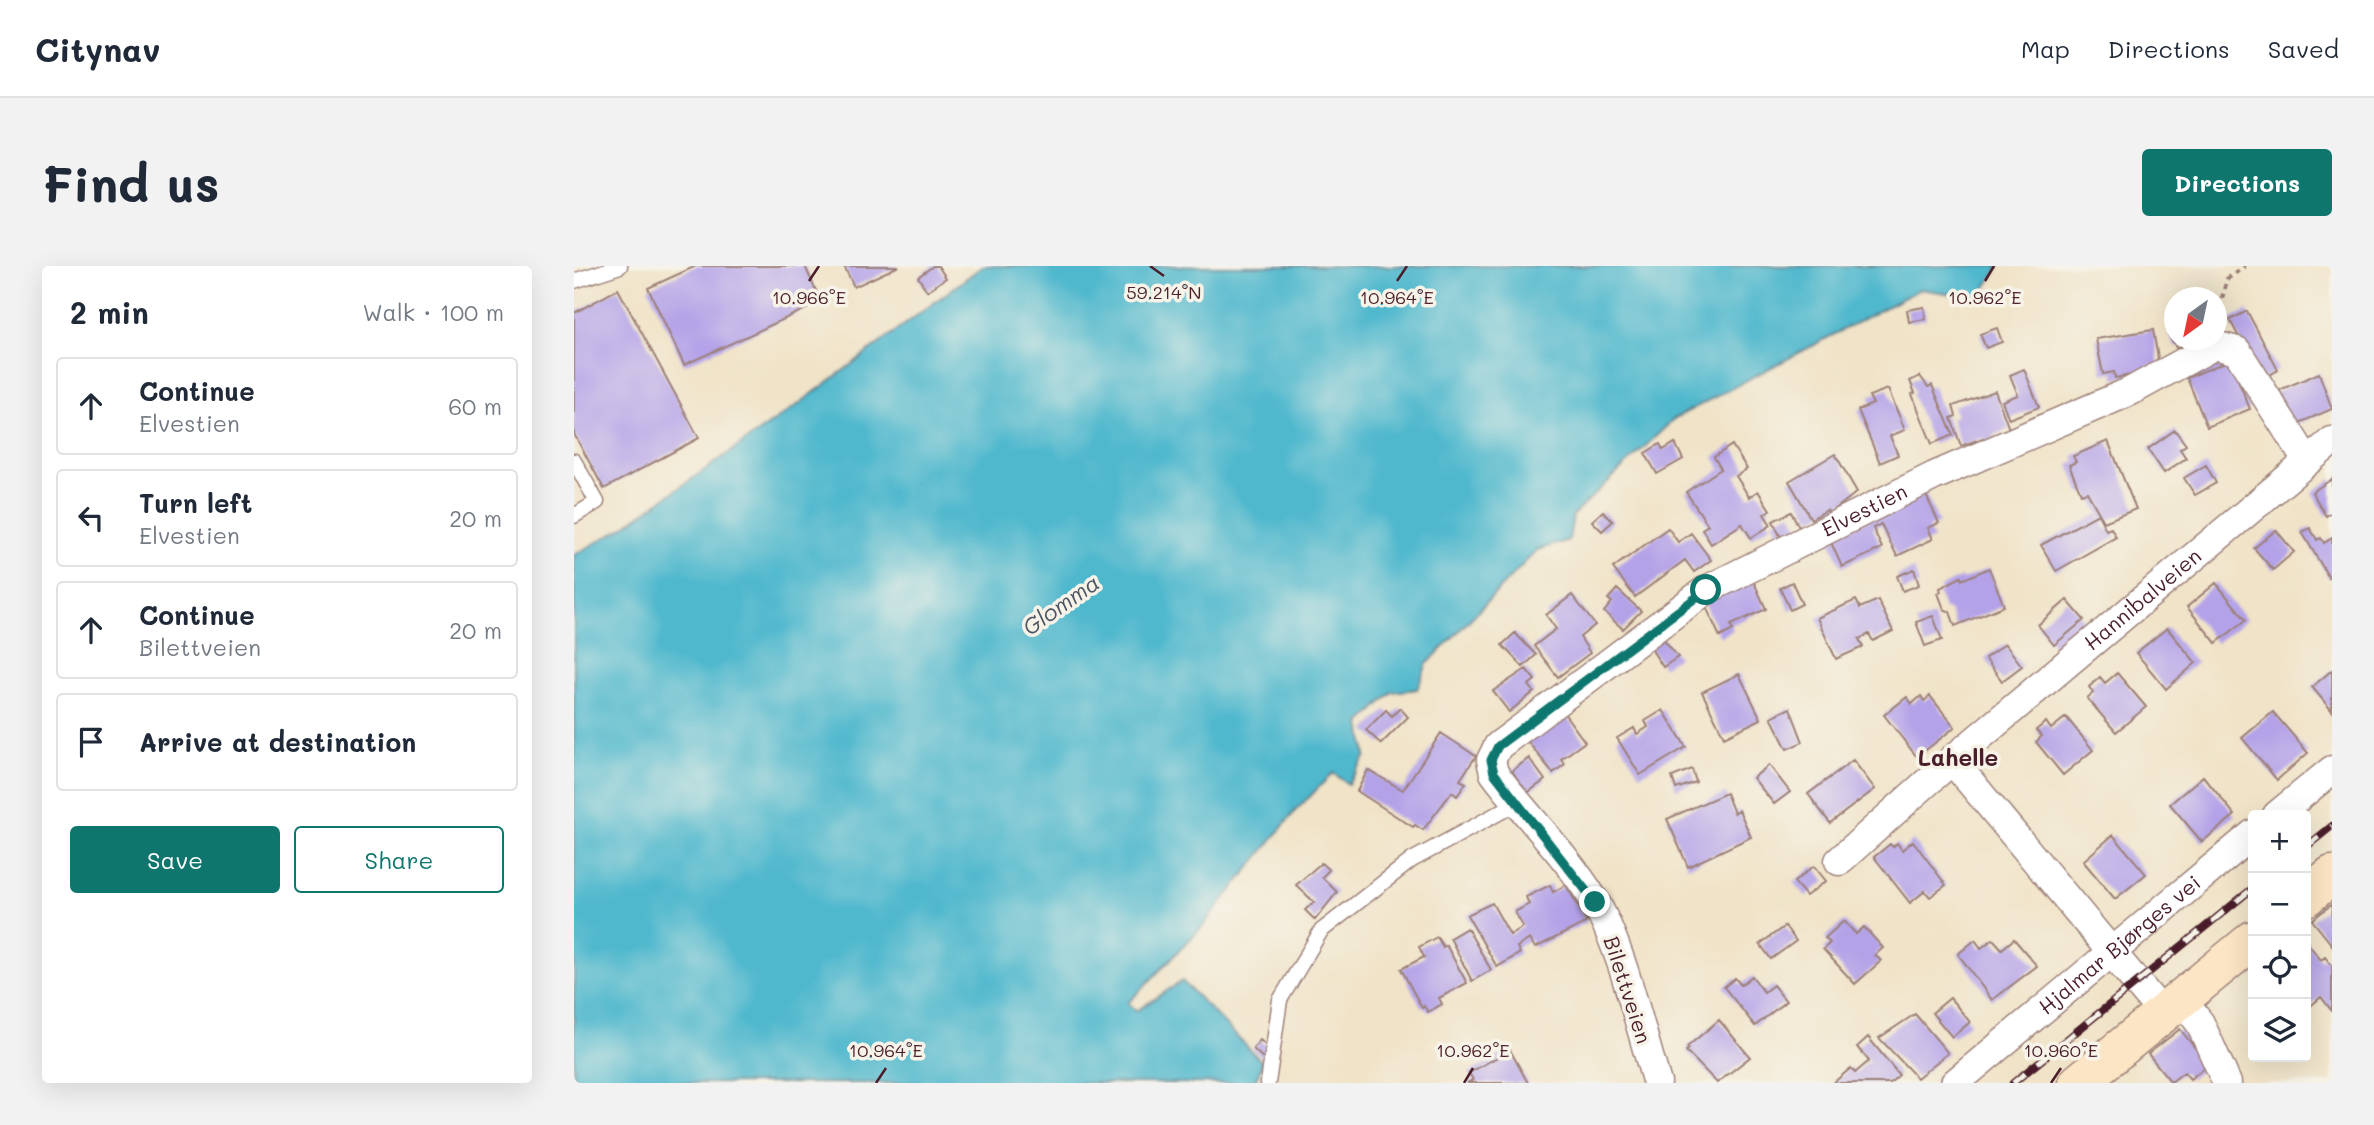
<!DOCTYPE html>
<html lang="en">
<head>
<meta charset="utf-8">
<style>
	:root { --surface:#fff; --page:#f2f2f3; --text:#1f2937; --muted:#747a83; --line:#e0e1e3; --accent:#0f766e }
	body { margin:0; font-family:Mali,sans-serif; background:var(--page); color:var(--text) }
	.controls { position:absolute; right:21px; bottom:21px; display:grid; overflow:hidden; border-radius:7px; box-shadow:0 7px 28px #0002 }
	.controls button { width:63px; height:63px; display:grid; place-items:center; padding:0; border:0; border-bottom:2px solid var(--line); background:var(--surface); color:var(--text); font:35px sans-serif }
	.compass { position:absolute; left:1590px; top:21px; width:63px; height:63px; border-radius:50%; background:var(--surface); box-shadow:0 7px 28px #0002; rotate:213deg }
	.stop { position:absolute; width:21px; height:21px; margin:-16px; border:5px solid #0f766e; border-radius:50%; background:#fff }
	.stop.end { background:#0f766e; border-color:#fff; box-shadow:0 2px 7px #0008 }
	.list { margin:0; padding:0; list-style:none }
	h2 { display:flex; justify-content:space-between; align-items:center; height:91px; margin:0; padding:0 28px; font-size:30px }
	h2 small { font-size:23px; font-weight:400; color:var(--muted) }
	.list li { display:grid; grid-template-columns:46px 1fr auto; gap:21px; align-items:center; box-sizing:border-box; height:98px; margin:0 14px 14px; padding:0 14px; border:2px solid var(--line); border-radius:7px }
	.list b { display:block; font-size:26px; white-space:nowrap }
	.list p { margin:0; font-size:23px; white-space:nowrap; color:var(--muted) }
	.list em { font-size:23px; font-style:normal; color:var(--muted) }
	.actions { display:flex; gap:14px; padding:21px 28px }
	.actions a { flex:1; padding:16px 0; border:2px solid var(--accent); border-radius:7px; text-align:center; font-size:24px; color:var(--accent) }
	.actions .main { background:var(--accent); color:#fff }
	.icon { flex:none; width:38px; height:38px; fill:none; stroke:currentColor; stroke-width:2; stroke-linecap:round; stroke-linejoin:round }
	.map { position:relative; flex:none; width:1758px; height:817px; overflow:hidden; border-radius:7px }
	header { display:flex; align-items:center; gap:42px; box-sizing:border-box; height:98px; padding:0 35px; background:var(--surface); border-bottom:2px solid var(--line) }
	header strong { font-size:33px }
	nav { display:flex; gap:38px; margin-inline-start:auto; font-size:24px }
	.intro { display:flex; align-items:center; justify-content:space-between; box-sizing:border-box; height:168px; padding:0 42px }
	h1 { margin:0; font-size:49px }
	.button { padding:18px 32px; border-radius:7px; background:var(--accent); color:#fff; font-size:24px; font-weight:700 }
	main { display:flex; gap:42px; padding:0 42px }
	aside { flex:1; background:var(--surface); border-radius:7px; box-shadow:0 7px 28px #0002 }
	.map>svg:first-child { display:block }
</style>
</head>
<body>
<header>
<strong>Citynav</strong>
<nav><a>Map</a><a>Directions</a><a>Saved</a></nav>
</header>
<div class="intro"><h1>Find us</h1><a class="button">Directions</a></div>
<main>
<aside>
<h2>2 min<small>Walk · 100 m</small></h2>
<ul class="list">
<li><svg class="icon" aria-label="ahead" viewBox="0 0 24 24"><path d="M12 20V5M6 11l6-6 6 6"/></svg><div><b>Continue</b><p>Elvestien</p></div><em>60 m</em></li>
<li><svg class="icon" aria-label="left" viewBox="0 0 24 24"><path d="M17 20v-9H6M10 6l-5 5 5 5"/></svg><div><b>Turn left</b><p>Elvestien</p></div><em>20 m</em></li>
<li><svg class="icon" aria-label="ahead" viewBox="0 0 24 24"><path d="M12 20V5M6 11l6-6 6 6"/></svg><div><b>Continue</b><p>Bilettveien</p></div><em>20 m</em></li>
<li><svg class="icon" aria-label="arrive" viewBox="0 0 24 24"><path d="M6 21V4h12l-3 4 3 4H6"/></svg><div><b>Arrive at destination</b></div></li>
</ul>
<div class="actions"><a class="main">Save</a><a>Share</a></div>
</aside>
<div class="map">
<svg width="1758" height="817" viewBox="0 0 1758 817">
	<rect width="100%" height="100%" fill="#f7f3e8"/>
	<filter id="ink" filterUnits="userSpaceOnUse"><feTurbulence type="fractalNoise" baseFrequency=".0143" numOctaves="2"/><feDisplacementMap in="SourceGraphic" scale="14" xChannelSelector="R" yChannelSelector="G"/><feConvolveMatrix kernelMatrix="1 2 1 2 8 2 1 2 1" color-interpolation-filters="sRGB"/></filter>
	<filter id="wash" filterUnits="userSpaceOnUse"><feTurbulence type="fractalNoise" baseFrequency=".00686" numOctaves="4" result="noise"/><feDisplacementMap in="SourceGraphic" scale="28" xChannelSelector="R" yChannelSelector="G"/><feGaussianBlur stdDeviation="1.57" result="paint"/><feColorMatrix in="noise" values="0 0 0 0 0 0 0 0 0 0 0 0 0 0 0 0 0 1.4 0 .05"/><feComposite in="paint" operator="in"/></filter>
	<g filter="url(#wash)">
		<rect width="100%" height="100%" fill="#f0e3c7"/>
		<path fill="#4fb8cd" stroke="#4c6c7c" stroke-width="2" d="M 409,0 L 1426,0 L 1405,32 L 1346,23 L 1101,152 L 999,249 L 995,274 L 963,284 L 853,398 L 843,423 L 818,426 L 787,457 L 792,490 L 774,518 L 759,507 L 722,544 L 629,660 L 554,737 L 562,745 L 608,715 L 689,797 L 680,817 L 0,817 L 0,289 L 48,262 L 226,137 Z"/>
		<g id="blocks">
			<path fill="#b3a2e8" d="M 122,0 L 231,0 L 247,36 L 110,99 L 74,22 Z
				M 270,0 L 325,0 L 280,21 Z
				M 359,0 L 364,0 L 372,12 L 353,25 L 344,11 Z
				M 44,23 L 125,172 L 30,223 L 0,168 L 0,47 Z
				M 1350,41 L 1352,53 L 1335,56 L 1333,44 Z
				M 1673,45 L 1704,104 L 1687,114 L 1656,54 Z
				M 1423,62 L 1428,76 L 1412,82 L 1406,68 Z
				M 1579,64 L 1585,98 L 1573,100 L 1574,106 L 1541,112 L 1540,106 L 1529,108 L 1522,73 Z
				M 1601,66 L 1601,74 L 1612,74 L 1613,77 L 1602,82 L 1595,69 Z
				M 1656,94 L 1676,143 L 1633,161 L 1613,112 Z
				M 1450,103 L 1465,141 L 1435,153 L 1428,135 L 1444,129 L 1436,109 Z
				M 1745,107 L 1758,143 L 1716,161 L 1701,126 Z
				M 1346,110 L 1354,121 L 1358,119 L 1379,169 L 1358,178 L 1338,128 L 1341,127 L 1336,115 Z
				M 1314,123 L 1331,164 L 1316,170 L 1324,189 L 1306,197 L 1284,144 L 1299,138 L 1295,130 Z
				M 1421,125 L 1435,163 L 1420,169 L 1421,172 L 1411,176 L 1409,172 L 1387,180 L 1377,152 L 1382,150 L 1379,140 Z
				M 1601,164 L 1612,179 L 1606,183 L 1612,192 L 1590,207 L 1574,183 Z
				M 1534,175 L 1562,243 L 1530,256 L 1513,226 L 1507,228 L 1495,199 L 1502,196 L 1499,190 Z
				M 1101,177 L 1109,193 L 1083,208 L 1071,187 L 1086,178 L 1089,184 Z
				M 1158,179 L 1173,203 L 1162,210 L 1175,231 L 1184,225 L 1196,244 L 1190,248 L 1197,259 L 1177,272 L 1168,258 L 1137,278 L 1128,263 L 1134,259 L 1112,226 L 1147,203 L 1140,191 Z
				M 1261,188 L 1283,226 L 1255,248 L 1253,244 L 1237,253 L 1215,215 Z
				M 1632,199 L 1642,217 L 1621,229 L 1610,212 Z
				M 1758,213 L 1758,246 L 1752,250 L 1738,226 Z
				M 1351,227 L 1365,257 L 1354,262 L 1359,273 L 1323,290 L 1307,258 L 1299,262 L 1308,282 L 1268,301 L 1255,272 Z
				M 1029,245 L 1039,255 L 1028,265 L 1018,255 Z
				M 1217,246 L 1226,263 L 1207,272 L 1199,255 Z
				M 1524,248 L 1532,264 L 1537,262 L 1542,271 L 1482,305 L 1467,279 Z
				M 1094,262 L 1104,276 L 1117,267 L 1137,294 L 1120,306 L 1111,294 L 1061,331 L 1039,302 Z
				M 1736,262 L 1743,274 L 1747,272 L 1750,277 L 1758,272 L 1758,310 L 1755,312 L 1728,266 Z
				M 1702,264 L 1720,286 L 1699,304 L 1680,282 Z
				M 1415,302 L 1430,340 L 1381,360 L 1376,346 L 1370,343 L 1364,327 L 1367,326 L 1366,322 L 1387,311 L 1388,314 Z
				M 1340,303 L 1345,319 L 1329,325 L 1323,310 Z
				M 1178,312 L 1192,343 L 1157,359 L 1159,364 L 1146,371 L 1129,334 Z
				M 1218,316 L 1228,338 L 1216,344 L 1206,322 Z
				M 1642,317 L 1672,354 L 1642,377 L 1613,341 Z
				M 1043,323 L 1067,345 L 1049,363 L 1030,346 L 1038,336 L 1034,333 Z
				M 998,329 L 1021,359 L 1006,371 L 1016,387 L 984,411 L 960,380 L 982,363 L 972,349 Z
				M 1282,334 L 1286,342 L 1304,334 L 1319,365 L 1299,375 L 1295,368 L 1285,373 L 1289,381 L 1262,393 L 1243,352 Z
				M 1493,334 L 1510,354 L 1480,379 L 1464,359 Z
				M 1359,350 L 1368,374 L 1351,380 L 1342,356 Z
				M 1593,362 L 1622,397 L 1592,423 L 1562,387 Z
				M 941,367 L 962,389 L 949,401 L 928,379 Z
				M 1087,370 L 1104,391 L 1089,401 L 1074,378 Z
				M 1431,378 L 1448,400 L 1428,415 L 1411,392 Z
				M 952,403 L 961,414 L 955,419 L 960,426 L 935,446 L 919,425 Z
				M 1758,404 L 1758,445 L 1738,421 Z
				M 1543,407 L 1572,441 L 1542,466 L 1513,432 L 1519,427 L 1515,421 L 1526,411 L 1531,417 Z
				M 1165,408 L 1187,453 L 1150,471 L 1128,426 Z
				M 1347,430 L 1350,435 L 1356,430 L 1381,461 L 1343,491 L 1310,449 L 1333,431 L 1338,438 Z
				M 826,442 L 834,451 L 807,478 L 792,464 L 812,444 L 818,450 Z
				M 1216,442 L 1229,476 L 1213,483 L 1197,451 Z
				M 987,443 L 1011,476 L 987,493 L 991,498 L 979,507 L 950,471 Z
				M 1089,444 L 1112,481 L 1066,509 L 1043,472 L 1060,462 L 1063,468 L 1074,461 L 1071,455 Z
				M 1699,446 L 1734,487 L 1703,514 L 1668,472 Z
				M 1492,451 L 1519,484 L 1489,509 L 1462,476 L 1468,470 L 1462,464 L 1472,456 L 1477,463 Z
				M 867,467 L 902,490 L 886,514 L 892,517 L 883,530 L 878,526 L 849,564 L 841,559 L 839,561 L 783,525 L 794,504 L 829,524 Z
				M 955,492 L 971,514 L 953,527 L 938,505 Z
				M 1279,494 L 1301,523 L 1256,557 L 1234,528 Z
				M 1195,499 L 1216,526 L 1200,538 L 1179,512 Z
				M 1118,503 L 1122,516 L 1102,523 L 1098,511 Z
				M 1629,510 L 1661,549 L 1628,576 L 1596,538 Z
				M 1152,527 L 1160,547 L 1165,544 L 1177,571 L 1114,601 L 1093,553 Z
				M 1539,569 L 1572,608 L 1541,633 L 1509,595 Z
				M 1339,575 L 1372,619 L 1356,631 L 1351,625 L 1336,637 L 1300,591 L 1316,578 L 1319,581 L 1323,577 L 1328,584 Z
				M 747,597 L 755,604 L 748,611 L 763,626 L 741,654 L 731,644 L 740,636 L 722,619 Z
				M 1240,600 L 1252,615 L 1232,630 L 1220,616 Z
				M 976,619 L 979,626 L 992,619 L 1013,656 L 961,682 L 956,673 L 943,681 L 946,687 L 923,701 L 893,649 L 918,637 L 936,669 L 949,661 L 941,646 L 955,638 L 952,631 Z
				M 1758,638 L 1758,679 L 1738,654 Z
				M 1270,655 L 1282,668 L 1290,661 L 1309,682 L 1301,689 L 1307,695 L 1281,718 L 1249,683 L 1256,677 L 1251,672 Z
				M 1211,660 L 1222,675 L 1197,693 L 1186,678 Z
				M 893,662 L 917,704 L 898,715 L 876,672 Z
				M 863,671 L 869,681 L 872,679 L 893,717 L 865,732 L 868,738 L 854,746 L 850,740 L 848,742 L 827,703 L 850,691 L 845,681 Z
				M 1419,673 L 1428,683 L 1440,673 L 1463,700 L 1418,734 L 1384,688 L 1401,674 L 1407,682 Z
				M 1732,675 L 1747,694 L 1751,691 L 1758,700 L 1758,745 L 1747,731 L 1732,744 Z
				M 1178,710 L 1190,726 L 1199,719 L 1212,735 L 1181,760 L 1150,721 L 1161,712 L 1167,719 Z
				M 1376,732 L 1396,756 L 1378,771 L 1358,747 Z
				M 1341,748 L 1374,787 L 1343,812 L 1305,772 Z
				M 1145,754 L 1176,791 L 1143,817 L 1112,785 L 1115,783 L 1113,781 Z
				M 1606,763 L 1628,791 L 1630,802 L 1616,813 L 1610,806 L 1597,816 L 1574,788 Z
				M 1294,771 L 1325,809 L 1316,817 L 1259,817 L 1277,802 L 1281,807 L 1295,795 L 1283,781 Z
				M 686,774 L 697,784 L 690,793 L 679,783 Z
				M 936,784 L 954,817 L 893,817 L 899,814 L 895,807 Z"/>
		</g>
	</g>
	<g filter="url(#ink)">
		<use href="#blocks" fill-opacity="0" stroke="#9d8179" stroke-width="2"/>
		<g fill="none" stroke-linecap="round" stroke-linejoin="round">
			<g stroke="#9d8179" stroke-width="17">
				<path id="lane" d="M 0,15 L 46,0
					M 0,195 L 23,236 L 0,250
					M 694,817 L 706,734 L 747,665 L 838,594 L 943,537"/>
			</g>
			<g stroke="#9d8179" stroke-width="31">
				<g id="street">
					<path d="M 1378,494 L 1589,748"/>
					<path d="M 1703,549 L 1758,504"/>
					<path id="s1" d="M 1265,595 L 1378,494 L 1758,175"/>
					<path d="M 1607,733 L 1626,757 L 1653,817"/>
					<path id="s2" d="M 1083,817 C 1066,763 1048,681 1020,634 C 992,588 952,550 920,507 L 917,494 L 924,480 L 1132,324 L 1360,210 L 1557,125 L 1641,79 L 1663,85 L 1733,195"/>
					<path id="s3" d="M 1381,817 L 1679,568"/>
				</g>
			</g>
			<g stroke="#9d8179" stroke-width="41">
				<path id="secondary" d="M 1732,631 L 1758,609
					M 1504,817 L 1679,674"/>
			</g>
			<path stroke="#9d8179" stroke-width="4.5" stroke-dasharray="5 5" stroke-linecap="butt" d="M 1643,52 L 1653,13 L 1671,0"/>
			<use href="#lane" stroke="#fff" stroke-width="14"/>
			<use href="#street" stroke="#fff" stroke-width="28"/>
			<use href="#secondary" stroke="#fce5c4" stroke-width="38"/>
			<g stroke="#4a1f2b" stroke-width="8">
				<path id="rail" d="M 1732,581 L 1758,560
					M 1439,817 L 1679,622"/>
			</g>
			<use href="#rail" stroke="#f7f3e8" stroke-width="5" stroke-dasharray="16" stroke-linecap="butt"/>
		</g>
	</g>
	<g fill="none" stroke-linecap="round" stroke-linejoin="round" filter="url(#ink)">
		<path stroke="#0f766e" stroke-width="9" d="M 1021,636 L 920,507 L 917,494 L 924,480 L 1132,324"/>
	</g>
	<path fill="none" stroke="#4a1f2b" stroke-width="2.5" d="M 576,0 L 590,10M 235,15 L 245,0M 823,15 L 833,0M 1411,15 L 1420,0M 302,817 L 312,802M 890,817 L 899,802M 1477,817 L 1487,802"/>
	<g text-anchor="middle" stroke-width="7" stroke-linejoin="round" paint-order="stroke">
		<g font-size="21" fill="#4a1f2b" stroke="#f7f3e8">
			<text dy="7" stroke="none"><textPath href="#s2" startOffset="822">Elvestien</textPath></text>
			<text dy="7" stroke="none"><textPath href="#s1" startOffset="401">Hannibalveien</textPath></text>
			<text dy="7" stroke="none"><textPath href="#s3" startOffset="215">Hjalmar Bjørges vei</textPath></text>
			<text transform="translate(1053 724) rotate(72)" y="7">Bilettveien</text>
		</g>
		<g font-size="23" font-style="italic" fill="#4c5564" stroke="#f7f3e8">
			<text transform="translate(487 339) rotate(-35)" y="8">Glomma</text>
		</g>
		<g font-size="23" font-weight="bold" fill="#4a1f2b" stroke="#f7f3e8">
			<text x="1384" y="500">Lahelle</text>
		</g>
	</g>
	<g font-size="18" text-anchor="middle" fill="#4a1f2b" stroke="#f7f3e8" stroke-width="7" stroke-linejoin="round" paint-order="stroke">
		<text x="590" y="33">59.214°N</text>
		<text x="823" y="38">10.964°E</text>
		<text x="235" y="38">10.966°E</text>
		<text x="1411" y="38">10.962°E</text>
		<text x="312" y="791">10.964°E</text>
		<text x="899" y="791">10.962°E</text>
		<text x="1487" y="791">10.960°E</text>
	</g>
</svg>
<div class="controls">
<button>+</button>
<button>−</button>
<button><svg class="icon" aria-label="locate" viewBox="0 0 24 24"><circle cx="12" cy="12" r="6"/><path d="M12 2v4M12 18v4M2 12h4M18 12h4"/></svg></button>
<button><svg class="icon" aria-label="layers" viewBox="0 0 24 24"><path d="M12 4l9 5-9 5-9-5zM3 14l9 5 9-5"/></svg></button>
</div>
<svg class="compass" viewBox="-18 -18 36 36"><path d="M0-13l5 13h-10z" fill="#e53935"/><path d="M0 13l5-13h-10z" fill="#747a83"/></svg>
<div class="stop" style="left:1132px;top:324px"></div>
<div class="stop end" style="left:1021px;top:636px"></div>
</div>
</main>
</body>
</html>
